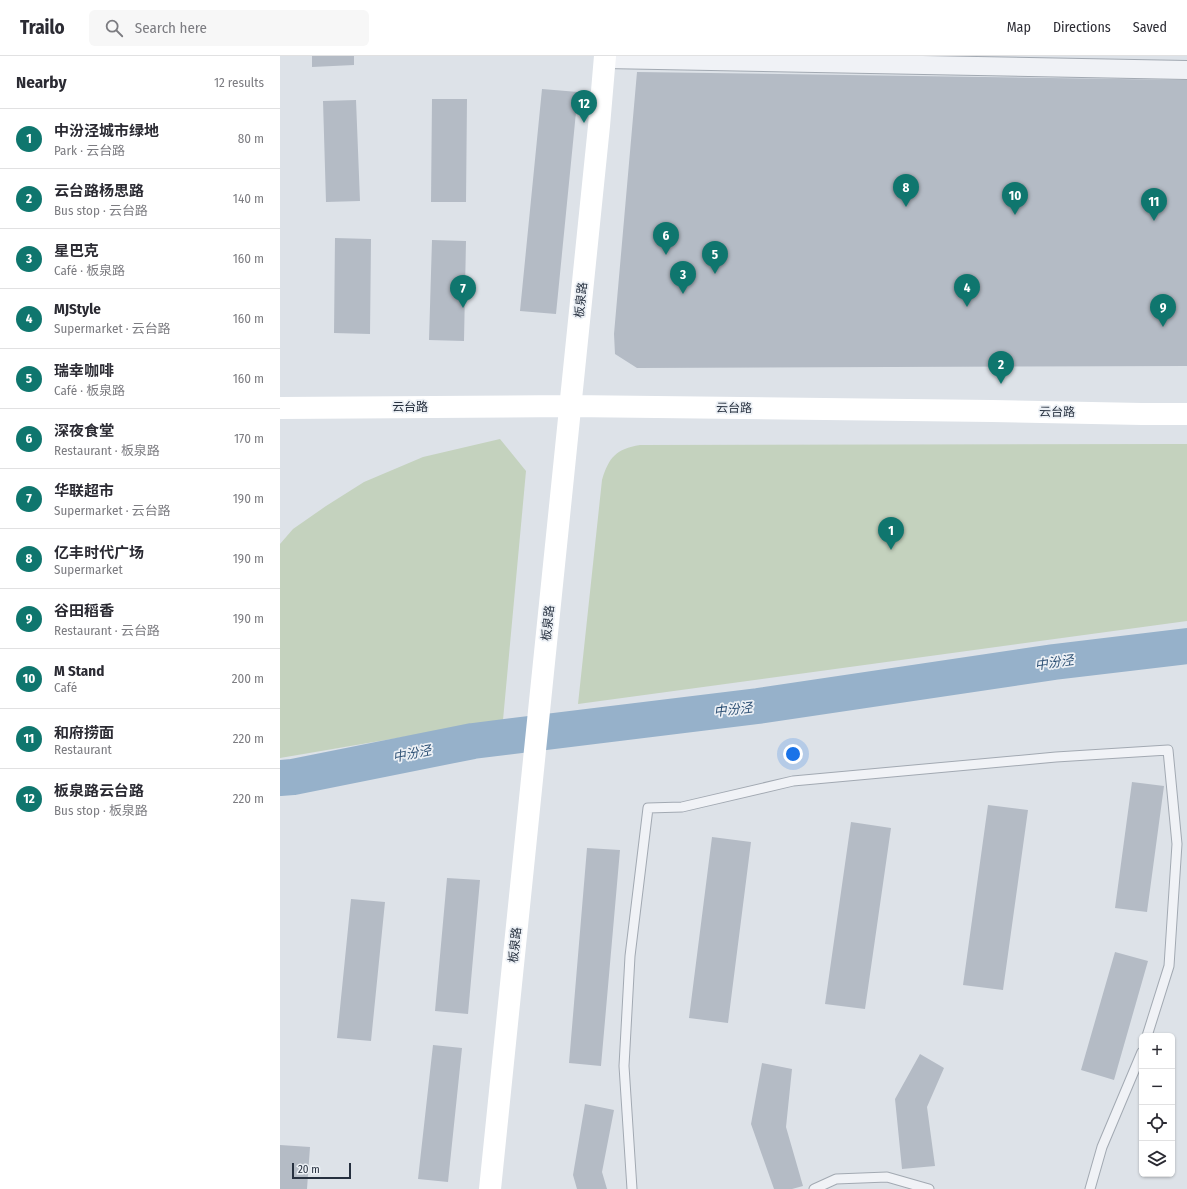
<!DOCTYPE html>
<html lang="en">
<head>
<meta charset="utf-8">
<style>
	:root { --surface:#fff; --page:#f7f7f7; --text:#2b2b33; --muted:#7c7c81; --line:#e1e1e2; --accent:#0f766e }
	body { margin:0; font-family:"Fira Sans Condensed","Noto Sans SC",sans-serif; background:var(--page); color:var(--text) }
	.controls { position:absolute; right:12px; bottom:12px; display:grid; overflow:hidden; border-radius:6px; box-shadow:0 1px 3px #0004 }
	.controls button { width:36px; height:36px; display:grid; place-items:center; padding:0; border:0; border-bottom:1px solid var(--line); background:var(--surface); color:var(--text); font:20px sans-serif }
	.scale { position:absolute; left:12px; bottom:10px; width:59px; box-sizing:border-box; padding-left:4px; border:2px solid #26303f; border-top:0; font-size:11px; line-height:14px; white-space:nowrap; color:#26303f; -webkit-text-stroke:3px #ecf0f5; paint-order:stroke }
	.you { position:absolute; left:513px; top:698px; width:14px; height:14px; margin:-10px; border:3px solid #fff; border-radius:50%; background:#1a73e8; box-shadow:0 0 0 6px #1a73e833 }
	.badge { display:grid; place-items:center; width:26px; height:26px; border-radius:50%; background:var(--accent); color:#fff; font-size:13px; font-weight:700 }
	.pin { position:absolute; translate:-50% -33px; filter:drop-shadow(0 1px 2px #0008) }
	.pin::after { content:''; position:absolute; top:21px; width:14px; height:12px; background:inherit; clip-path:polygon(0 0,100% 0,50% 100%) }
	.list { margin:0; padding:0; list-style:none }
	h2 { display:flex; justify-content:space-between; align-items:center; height:52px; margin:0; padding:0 16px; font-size:17px }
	h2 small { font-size:13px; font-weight:400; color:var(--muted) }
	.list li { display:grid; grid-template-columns:26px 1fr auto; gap:12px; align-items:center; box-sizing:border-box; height:60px; padding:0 16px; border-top:1px solid var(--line) }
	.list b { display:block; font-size:15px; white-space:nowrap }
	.list p { margin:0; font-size:13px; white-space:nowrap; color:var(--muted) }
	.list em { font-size:13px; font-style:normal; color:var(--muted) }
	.icon { flex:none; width:22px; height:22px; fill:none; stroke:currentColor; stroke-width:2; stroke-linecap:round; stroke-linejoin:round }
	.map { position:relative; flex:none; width:907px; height:1133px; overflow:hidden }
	header { display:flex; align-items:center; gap:24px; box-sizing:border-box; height:56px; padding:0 20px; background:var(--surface); border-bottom:1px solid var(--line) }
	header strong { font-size:19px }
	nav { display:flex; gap:22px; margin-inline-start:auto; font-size:14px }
	.search { width:280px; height:36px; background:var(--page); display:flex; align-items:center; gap:10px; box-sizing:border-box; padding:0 14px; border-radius:6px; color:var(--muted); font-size:15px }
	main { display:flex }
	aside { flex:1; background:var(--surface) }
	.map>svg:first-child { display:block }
</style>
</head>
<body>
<header>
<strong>Trailo</strong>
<div class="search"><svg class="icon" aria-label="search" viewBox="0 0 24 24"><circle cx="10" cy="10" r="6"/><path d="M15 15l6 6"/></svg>Search here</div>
<nav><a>Map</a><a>Directions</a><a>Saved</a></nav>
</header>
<main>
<aside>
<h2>Nearby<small>12 results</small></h2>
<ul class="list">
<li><span class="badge">1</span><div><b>中汾泾城市绿地</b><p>Park · 云台路</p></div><em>80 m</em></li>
<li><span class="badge">2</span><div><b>云台路杨思路</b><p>Bus stop · 云台路</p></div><em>140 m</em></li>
<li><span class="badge">3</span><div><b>星巴克</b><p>Café · 板泉路</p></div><em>160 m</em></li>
<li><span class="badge">4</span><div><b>MJStyle</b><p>Supermarket · 云台路</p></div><em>160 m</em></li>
<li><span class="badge">5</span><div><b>瑞幸咖啡</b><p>Café · 板泉路</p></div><em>160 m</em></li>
<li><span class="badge">6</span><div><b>深夜食堂</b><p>Restaurant · 板泉路</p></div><em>170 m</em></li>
<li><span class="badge">7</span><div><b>华联超市</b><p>Supermarket · 云台路</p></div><em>190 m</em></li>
<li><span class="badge">8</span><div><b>亿丰时代广场</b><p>Supermarket</p></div><em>190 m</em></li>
<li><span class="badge">9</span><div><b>谷田稻香</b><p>Restaurant · 云台路</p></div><em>190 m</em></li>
<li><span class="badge">10</span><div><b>M Stand</b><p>Café</p></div><em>200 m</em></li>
<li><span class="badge">11</span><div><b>和府捞面</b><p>Restaurant</p></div><em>220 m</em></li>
<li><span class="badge">12</span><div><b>板泉路云台路</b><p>Bus stop · 板泉路</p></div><em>220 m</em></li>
</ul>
</aside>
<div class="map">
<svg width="907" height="1133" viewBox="0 0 907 1133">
	<rect width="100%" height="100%" fill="#dde2e8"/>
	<path fill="#c4d2be" d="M 220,383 L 246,415 L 223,664 L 0,702 L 0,488 L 13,473 L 46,450 L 84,426 L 143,401 Z
		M 907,388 L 907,565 L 298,648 L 322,424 C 329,401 336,393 360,389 Z"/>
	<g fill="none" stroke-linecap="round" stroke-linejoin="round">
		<path stroke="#96b1ca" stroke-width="36" d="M 0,722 L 13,721 L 193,685 L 478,650 L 774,606 L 907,590"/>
	</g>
	<path fill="#b4bbc5" d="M 32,0 L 74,0 L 74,9 L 32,11 Z
		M 357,16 L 907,24 L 907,310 L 357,312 L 335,298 L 334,278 Z
		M 262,33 L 298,36 L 276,258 L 240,255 Z
		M 152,43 L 187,43 L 186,146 L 151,146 Z
		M 76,44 L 80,145 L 46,146 L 43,45 Z
		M 55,182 L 91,183 L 90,278 L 54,277 Z
		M 152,184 L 186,185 L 184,285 L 149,284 Z
		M 852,726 L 884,730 L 867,856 L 835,852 Z
		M 708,749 L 748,754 L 723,934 L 683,929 Z
		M 571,766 L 611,772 L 585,953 L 545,948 Z
		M 432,781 L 471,786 L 448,967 L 409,962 Z
		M 307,792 L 340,794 L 321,1010 L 289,1007 Z
		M 167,822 L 200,824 L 188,958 L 155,955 Z
		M 71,843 L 105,846 L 91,985 L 57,982 Z
		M 835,896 L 868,905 L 834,1024 L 801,1014 Z
		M 153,989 L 182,992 L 168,1126 L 138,1123 Z
		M 640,998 L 664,1012 L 647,1051 L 655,1110 L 622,1113 L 615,1043 Z
		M 482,1007 L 512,1013 L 506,1071 L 523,1130 L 512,1133 L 494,1133 L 471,1068 Z
		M 305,1048 L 334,1054 L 322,1116 L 327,1133 L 297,1133 L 293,1119 Z
		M 0,1089 L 30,1091 L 27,1133 L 0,1133 Z"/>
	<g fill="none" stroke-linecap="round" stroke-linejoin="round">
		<g stroke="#a2a9b2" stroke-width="11">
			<path id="lane" d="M 352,1133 L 344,1010 L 350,900 L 368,752 L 402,751 L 513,725 L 776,701 L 888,694 L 897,788 L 889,910 L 867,980
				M 534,1133 L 556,1123 L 607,1121 L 649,1133
				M 810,1133 L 822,1091 L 862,996"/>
		</g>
		<g stroke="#a2a9b2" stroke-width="20">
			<path id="street" d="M 325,3 L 907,14"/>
		</g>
		<use href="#lane" stroke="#f0f2f6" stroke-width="9"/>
		<use href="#street" stroke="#f0f2f6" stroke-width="18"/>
		<path stroke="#fff" stroke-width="22" d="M 0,352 L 290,350 L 712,355 L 862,358 L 907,358
			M 210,1133 L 319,70 L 325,0"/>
	</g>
	<g text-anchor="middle" stroke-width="3.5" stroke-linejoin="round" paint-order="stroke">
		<g font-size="12" fill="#26303f" stroke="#ecf0f5">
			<text transform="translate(301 244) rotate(-84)" y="4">板泉路</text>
			<text x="130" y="355">云台路</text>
			<text transform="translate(454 352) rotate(1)" y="4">云台路</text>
			<text transform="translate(777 356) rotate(1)" y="4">云台路</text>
			<text transform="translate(268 567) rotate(-84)" y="4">板泉路</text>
			<text transform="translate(235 889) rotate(-84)" y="4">板泉路</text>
		</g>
		<g font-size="13" font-style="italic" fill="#2e5175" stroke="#ecf0f5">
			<text transform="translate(774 606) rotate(-8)" y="5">中汾泾</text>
			<text transform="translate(453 653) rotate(-7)" y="5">中汾泾</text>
			<text transform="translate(132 697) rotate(-11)" y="5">中汾泾</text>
		</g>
	</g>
</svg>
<div class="controls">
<button>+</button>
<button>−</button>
<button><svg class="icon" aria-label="locate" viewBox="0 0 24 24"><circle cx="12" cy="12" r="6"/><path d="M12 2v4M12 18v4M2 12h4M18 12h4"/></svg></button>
<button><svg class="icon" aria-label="layers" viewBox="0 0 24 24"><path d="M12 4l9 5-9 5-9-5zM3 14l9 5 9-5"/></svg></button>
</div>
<div class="scale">20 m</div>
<div class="you"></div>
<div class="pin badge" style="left:611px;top:494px">1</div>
<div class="pin badge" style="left:721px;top:328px">2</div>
<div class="pin badge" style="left:403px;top:238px">3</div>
<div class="pin badge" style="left:687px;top:251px">4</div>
<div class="pin badge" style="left:435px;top:218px">5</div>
<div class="pin badge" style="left:386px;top:199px">6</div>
<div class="pin badge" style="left:183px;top:252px">7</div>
<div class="pin badge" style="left:626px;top:151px">8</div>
<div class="pin badge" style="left:883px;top:271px">9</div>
<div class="pin badge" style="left:735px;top:159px">10</div>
<div class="pin badge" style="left:874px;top:165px">11</div>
<div class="pin badge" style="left:304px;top:67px">12</div>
</div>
</main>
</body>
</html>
